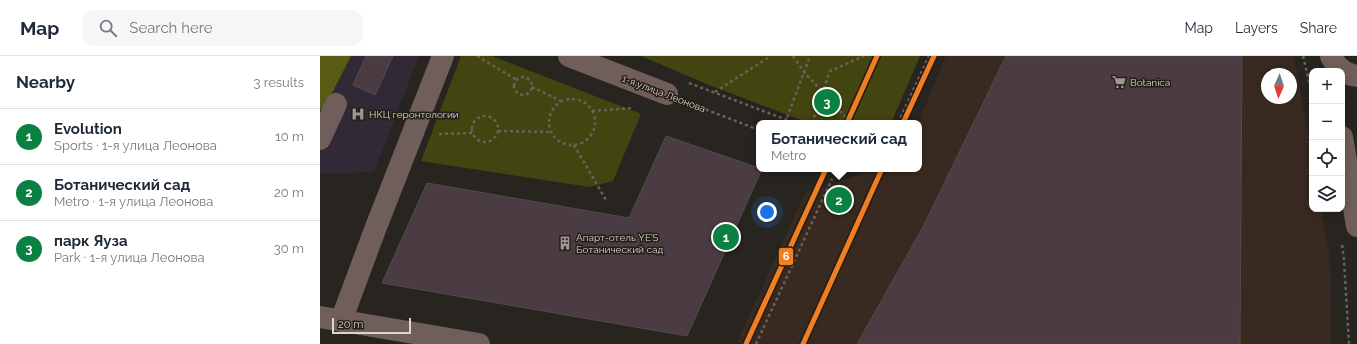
<!DOCTYPE html>
<html lang="en">
<head>
<meta charset="utf-8">
<style>
	:root { --surface:#fff; --page:#f6f6f7; --text:#1f2937; --muted:#747a83; --line:#e0e1e3; --accent:#0b8043 }
	body { margin:0; font-family:Raleway,sans-serif; background:var(--page); color:var(--text) }
	.controls { position:absolute; right:12px; top:12px; display:grid; overflow:hidden; border-radius:8px; box-shadow:0 2px 10px #0003 }
	.controls button { width:36px; height:36px; display:grid; place-items:center; padding:0; border:0; border-bottom:1px solid var(--line); background:var(--surface); color:var(--text); font:20px sans-serif }
	.compass { position:absolute; left:941px; top:12px; width:36px; height:36px; border-radius:50%; background:var(--surface); box-shadow:0 2px 10px #0003; rotate:183deg }
	.scale { position:absolute; left:12px; bottom:10px; width:79px; box-sizing:border-box; padding-left:4px; border:2px solid #d9d5cf; border-top:0; font-size:11px; line-height:14px; white-space:nowrap; color:#d9d5cf; -webkit-text-stroke:3px #231d14; paint-order:stroke }
	.you { position:absolute; left:447px; top:156px; width:14px; height:14px; margin:-10px; border:3px solid #fff; border-radius:50%; background:#1a73e8; box-shadow:0 0 0 6px #1a73e833 }
	.badge { display:grid; place-items:center; width:26px; height:26px; border-radius:50%; background:var(--accent); color:#fff; font-size:13px; font-weight:700 }
	.pin { position:absolute; translate:-50% -50%; border:2px solid #fff; box-shadow:0 1px 4px #0006 }
	.popup { position:absolute; left:436px; top:64px; width:166px; height:52px; box-sizing:border-box; display:grid; place-content:center; border-radius:8px; background:var(--surface); filter:drop-shadow(0 1px 3px #0005); font-size:13px; white-space:nowrap; color:var(--muted) }
	.popup b { font-size:15px; color:var(--text) }
	.popup::after { content:''; position:absolute; left:50%; top:100%; margin-left:-8px; border:8px solid transparent; border-top-color:var(--surface) }
	.list { margin:0; padding:0; list-style:none }
	h2 { display:flex; justify-content:space-between; align-items:center; height:52px; margin:0; padding:0 16px; font-size:17px }
	h2 small { font-size:13px; font-weight:400; color:var(--muted) }
	.list li { display:grid; grid-template-columns:26px 1fr auto; gap:12px; align-items:center; box-sizing:border-box; height:56px; padding:0 16px; border-top:1px solid var(--line) }
	.list b { display:block; font-size:15px; white-space:nowrap }
	.list p { margin:0; font-size:13px; white-space:nowrap; color:var(--muted) }
	.list em { font-size:13px; font-style:normal; color:var(--muted) }
	.icon { flex:none; width:22px; height:22px; fill:none; stroke:currentColor; stroke-width:2; stroke-linecap:round; stroke-linejoin:round }
	.map { position:relative; flex:none; width:1037px; height:288px; overflow:hidden }
	header { display:flex; align-items:center; gap:24px; box-sizing:border-box; height:56px; padding:0 20px; background:var(--surface); border-bottom:1px solid var(--line) }
	header strong { font-size:19px }
	nav { display:flex; gap:22px; margin-inline-start:auto; font-size:14px }
	.search { width:280px; height:36px; background:var(--page); display:flex; align-items:center; gap:10px; box-sizing:border-box; padding:0 14px; border-radius:12px; color:var(--muted); font-size:15px }
	main { display:flex }
	aside { flex:1; background:var(--surface) }
	.map>svg:first-child { display:block }
</style>
</head>
<body>
<header>
<strong>Map</strong>
<div class="search"><svg class="icon" aria-label="search" viewBox="0 0 24 24"><circle cx="10" cy="10" r="6"/><path d="M15 15l6 6"/></svg>Search here</div>
<nav><a>Map</a><a>Layers</a><a>Share</a></nav>
</header>
<main>
<aside>
<h2>Nearby<small>3 results</small></h2>
<ul class="list">
<li><span class="badge">1</span><div><b>Evolution</b><p>Sports · 1-я улица Леонова</p></div><em>10 m</em></li>
<li><span class="badge">2</span><div><b>Ботанический сад</b><p>Metro · 1-я улица Леонова</p></div><em>20 m</em></li>
<li><span class="badge">3</span><div><b>парк Яуза</b><p>Park · 1-я улица Леонова</p></div><em>30 m</em></li>
</ul>
</aside>
<div class="map">
<svg width="1037" height="288" viewBox="0 0 1037 288">
	<rect width="100%" height="100%" fill="#282520"/>
	<path fill="#382a20" fill-rule="evenodd" d="M 626,0 L 974,0 L 992,99 L 992,153 L 1001,153 L 1010,203 L 1011,288 L 428,288 L 417,286 L 485,137 L 557,113 L 599,113 L 599,67 L 598,67 ZM 947,18 L 971,18 L 971,42 L 947,42 Z"/>
	<path fill="#322936" d="M 0,0 L 99,0 L 54,116 L 0,118 Z"/>
	<path fill="#434511" d="M 141,0 L 172,0 L 321,58 L 293,125 L 270,131 L 101,105 Z
		M 321,0 L 600,0 L 571,67 L 489,67 L 389,29 Z"/>
	<path fill="#585b13" d="M 0,0 L 31,0 L 8,45 L 0,54 Z"/>
	<path fill="#4b3b42" stroke="#504d4b" d="M 46,0 L 73,0 L 55,39 L 33,29 Z
		M 686,0 L 922,0 L 920,288 L 537,288 L 603,171 Z
		M 346,80 L 442,113 L 367,280 L 62,227 L 107,127 L 309,162 Z"/>
	<g fill="none" stroke-linecap="round" stroke-linejoin="round">
		<path stroke="#6b605c" stroke-width="2.5" stroke-dasharray="3 3" stroke-linecap="butt" d="M 157,0 L 197,24
			M 473,0 L 484,16 L 531,67
			M 983,0 L 992,38
			M194 30a9 9 0 1 1 18 0a9 9 0 1 1-18 0Z
			M 369,27 L 475,67
			M 212,31 L 241,45
			M 395,36 L 451,0
			M229 66a23 23 0 1 1 46 0a23 23 0 1 1-46 0Z
			M 369,47 L 439,74
			M 272,55 L 313,52
			M152 73a13 13 0 1 1 26 0a13 13 0 1 1-26 0Z
			M 465,67 L 490,0
			M 492,67 L 510,15 L 544,0
			M 578,67 L 609,0
			M 178,75 L 231,76
			M 119,78 L 153,77
			M 254,89 L 286,144
			M 1022,189 L 1024,204 L 1029,288
			M 436,288 L 512,123"/>
		<path stroke="#705e5a" stroke-width="22" d="M 249,0 L 347,38
			M 1011,0 C 1017,12 1024,18 1037,20
			M 1022,81 L 1037,170
			M 0,83 L 16,48
			M 0,261 L 159,288
			M 21,265 L 56,171 L 123,0"/>
		<g stroke="#231d14" stroke-width="8">
			<path id="metro-1" d="M 527,67 L 557,0
				M 583,67 L 614,0
				M 426,288 L 506,113
				M 483,288 L 562,113"/>
		</g>
		<use href="#metro-1" stroke="#f07e23" stroke-width="5"/>
	</g>
	<defs>
		<g id="supermarket-bare" transform="scale(1.08)"><path d="M-6-5.5h2.5l.6 2H6L4.5 2H-2.5L-4.4-4H-6ZM-1.5 3.2a1.3 1.3 0 1 0 .1 0ZM3 3.2a1.3 1.3 0 1 0 .1 0Z" fill="#9b9792" stroke="#231d14" stroke-width="2.5" paint-order="stroke"/></g>
		<g id="hospital-bare" transform="scale(1.08)"><path d="M-5-5h3v3.5h4V-5h3V5h-3V1.5h-4V5h-3Z" fill="#9b9792" stroke="#231d14" stroke-width="2.5" paint-order="stroke"/></g>
		<g id="building-bare" transform="scale(1.08)"><path d="M-4-6H4V6H1V3H-1V6H-4ZM-2.5-4.3h1.7v1.8h-1.7ZM.8-4.3h1.7v1.8H.8ZM-2.5-1h1.7V.8h-1.7ZM.8-1h1.7V.8H.8Z" fill="#9b9792" stroke="#231d14" stroke-width="2.5" paint-order="stroke"/></g>
	</defs>
	<g fill-rule="evenodd">
		<use href="#supermarket-bare" x="799" y="26"/>
		<use href="#hospital-bare" x="38" y="58"/>
		<use href="#building-bare" x="245" y="187"/>
	</g>
	<g text-anchor="middle" stroke-width="3" stroke-linejoin="round" paint-order="stroke">
		<g font-size="10" fill="#d9d5cf" stroke="#231d14" text-anchor="start">
			<text x="810" y="30">Botanica</text>
			<text x="49" y="62">НКЦ геронтологии</text>
			<text x="256" y="185">Апарт-отель YE’S<tspan x="256" dy="12">Ботанический сад</tspan></text>
		</g>
		<g font-size="10" fill="#d9d5cf" stroke="#231d14">
			<text transform="translate(344 37) rotate(21)" y="4">1-я улица Леонова</text>
		</g>
	</g>
	<rect stroke="#231d14" stroke-width="1.5" x="458" y="191" width="16" height="19" rx="4" fill="#f07e23"/>
	<g font-size="11" text-anchor="middle" font-weight="bold" fill="#fff">
		<text x="466" y="204">6</text>
	</g>
</svg>
<div class="controls">
<button>+</button>
<button>−</button>
<button><svg class="icon" aria-label="locate" viewBox="0 0 24 24"><circle cx="12" cy="12" r="6"/><path d="M12 2v4M12 18v4M2 12h4M18 12h4"/></svg></button>
<button><svg class="icon" aria-label="layers" viewBox="0 0 24 24"><path d="M12 4l9 5-9 5-9-5zM3 14l9 5 9-5"/></svg></button>
</div>
<svg class="compass" viewBox="-18 -18 36 36"><path d="M0-13l5 13h-10z" fill="#e53935"/><path d="M0 13l5-13h-10z" fill="#747a83"/></svg>
<div class="scale">20 m</div>
<div class="you"></div>
<div class="pin badge" style="left:406px;top:181px">1</div>
<div class="pin badge" style="left:519px;top:144px">2</div>
<div class="popup"><b>Ботанический сад</b>Metro</div>
<div class="pin badge" style="left:507px;top:46px">3</div>
</div>
</main>
</body>
</html>
